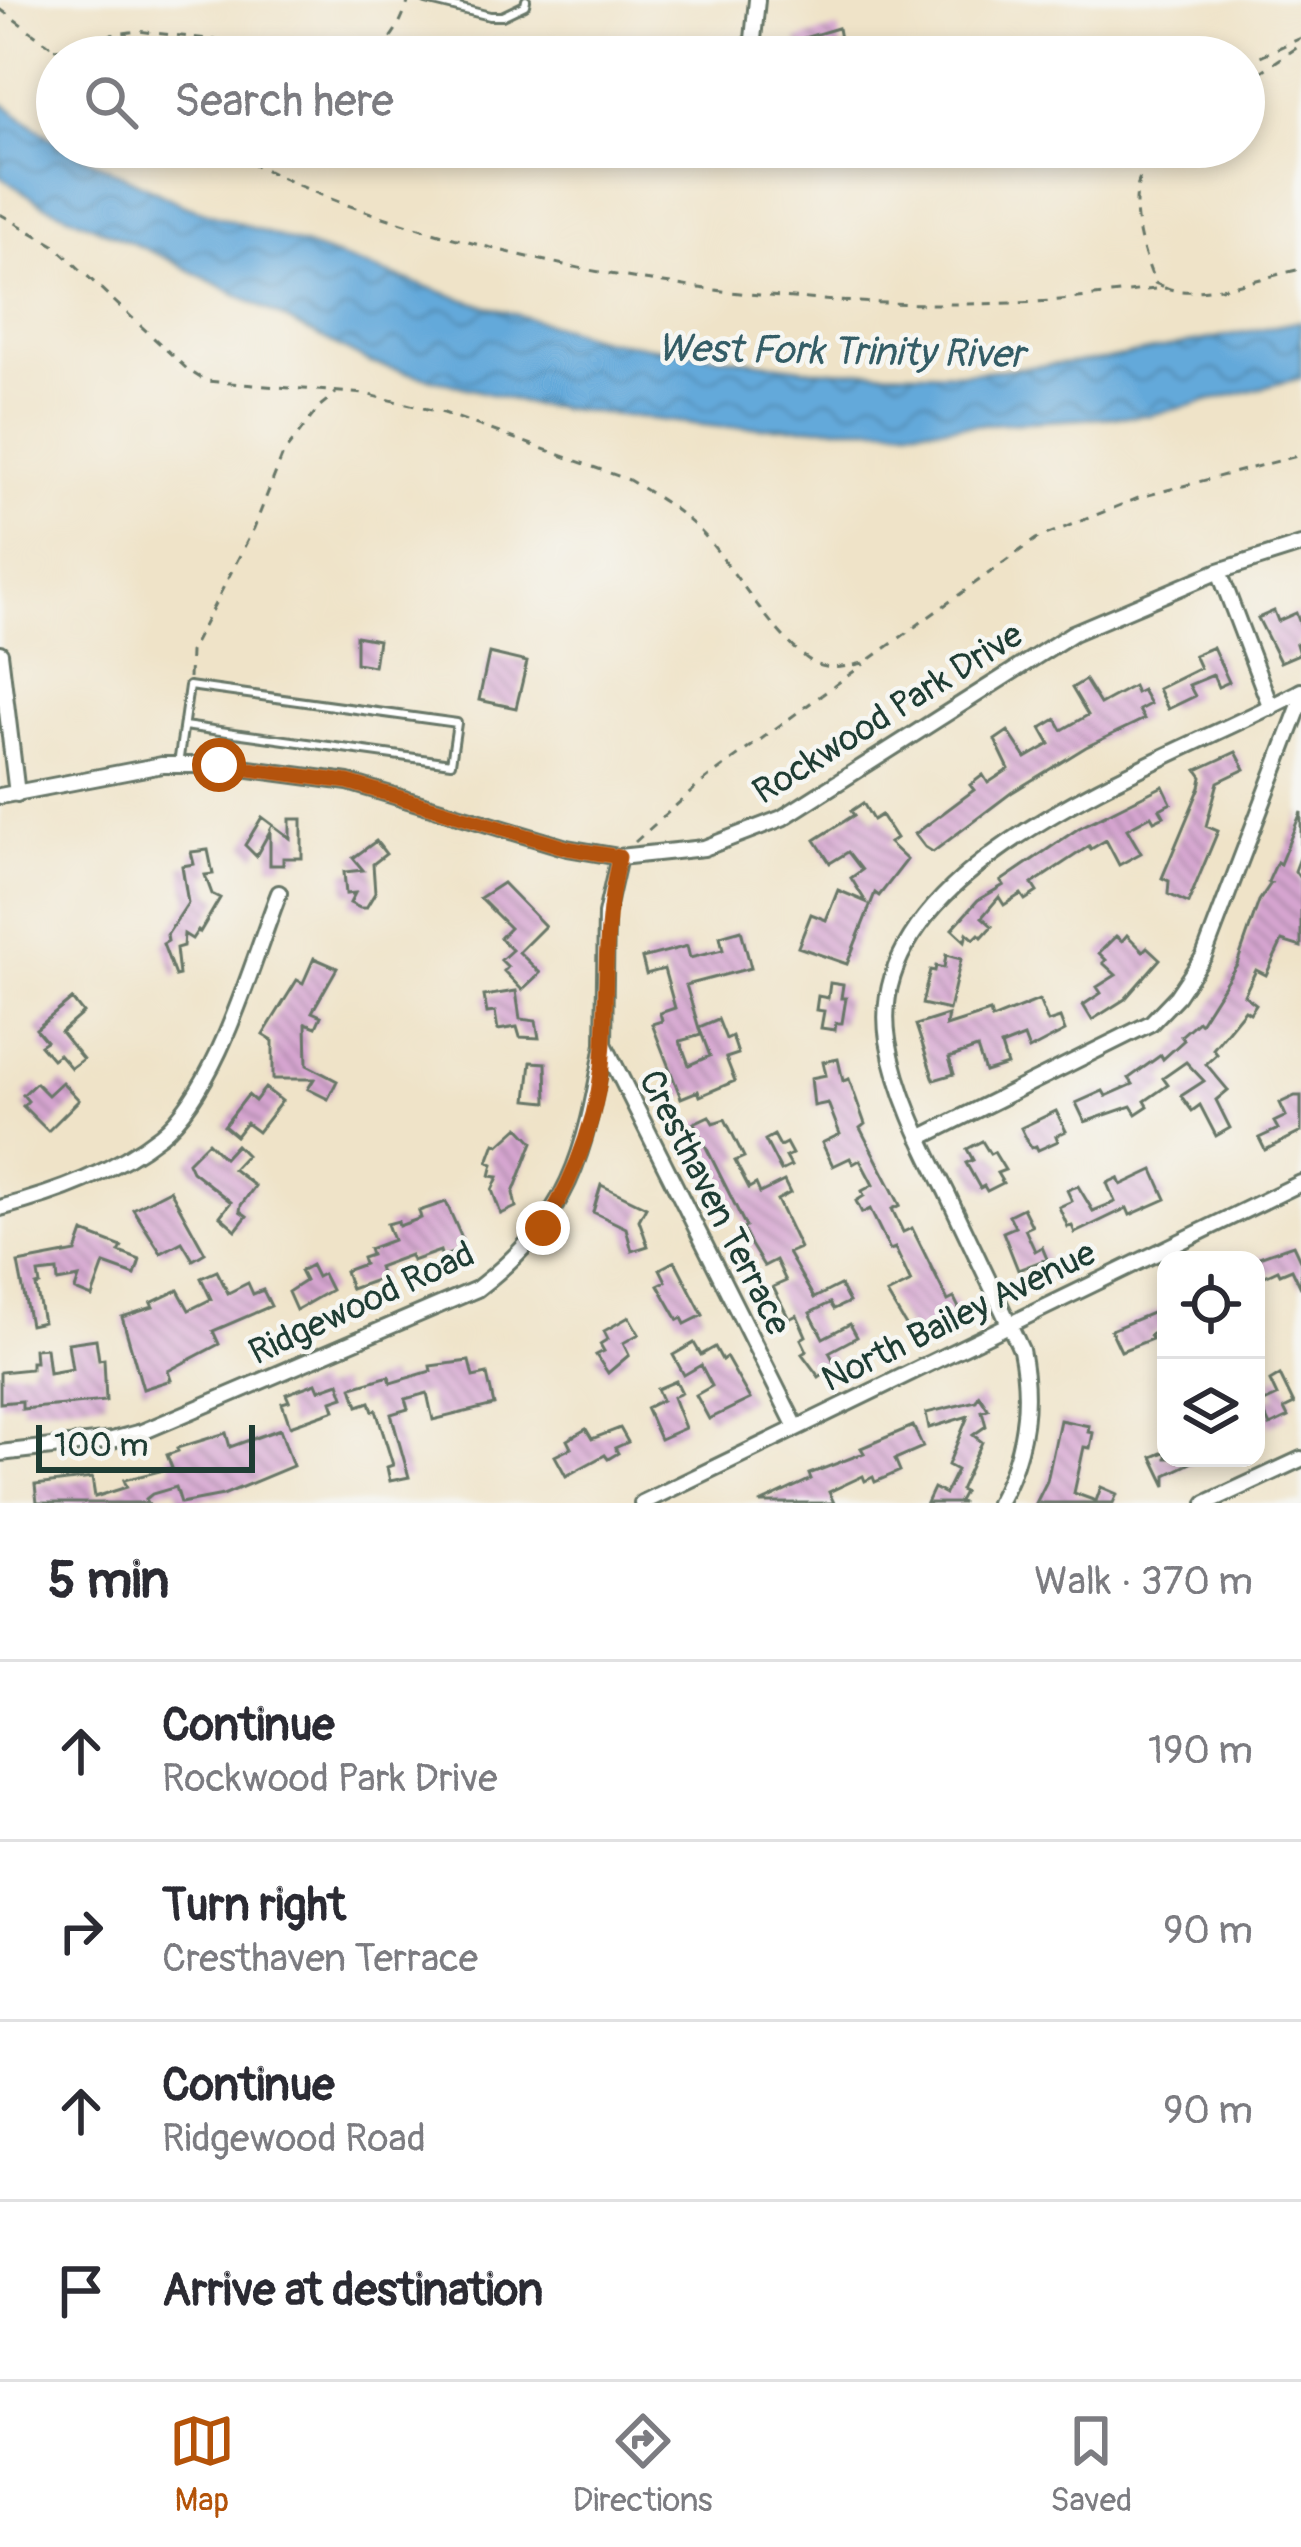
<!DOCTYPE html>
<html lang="en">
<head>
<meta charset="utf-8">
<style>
	:root { --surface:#fff; --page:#f7f7f7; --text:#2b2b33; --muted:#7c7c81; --line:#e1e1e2; --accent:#b45309 }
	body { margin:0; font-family:Pangolin,sans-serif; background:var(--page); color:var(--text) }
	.controls { position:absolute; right:36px; bottom:36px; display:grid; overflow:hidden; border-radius:24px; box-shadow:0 6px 18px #0003 }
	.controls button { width:108px; height:108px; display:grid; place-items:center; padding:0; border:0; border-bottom:3px solid var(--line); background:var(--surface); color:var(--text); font:60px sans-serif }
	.scale { position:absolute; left:36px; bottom:30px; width:219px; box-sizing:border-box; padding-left:12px; border:6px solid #1f3d34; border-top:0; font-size:33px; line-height:42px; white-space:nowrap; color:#1f3d34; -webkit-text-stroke:9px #f6f6f2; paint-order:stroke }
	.stop { position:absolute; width:36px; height:36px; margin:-27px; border:9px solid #b45309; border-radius:50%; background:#fff }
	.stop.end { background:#b45309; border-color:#fff; box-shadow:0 3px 12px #0008 }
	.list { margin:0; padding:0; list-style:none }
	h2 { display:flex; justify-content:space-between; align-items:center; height:156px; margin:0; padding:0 48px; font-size:51px }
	h2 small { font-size:39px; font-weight:400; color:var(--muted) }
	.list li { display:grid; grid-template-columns:78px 1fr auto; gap:36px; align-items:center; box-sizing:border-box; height:180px; padding:0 48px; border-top:3px solid var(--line) }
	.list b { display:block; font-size:45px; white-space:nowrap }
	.list p { margin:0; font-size:39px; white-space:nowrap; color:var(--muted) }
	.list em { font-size:39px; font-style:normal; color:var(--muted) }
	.icon { flex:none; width:66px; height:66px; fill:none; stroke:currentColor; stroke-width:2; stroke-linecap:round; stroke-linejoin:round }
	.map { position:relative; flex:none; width:1301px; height:1503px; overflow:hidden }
	.search { position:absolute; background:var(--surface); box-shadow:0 6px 18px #0003; left:36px; right:36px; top:36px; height:132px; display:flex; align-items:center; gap:30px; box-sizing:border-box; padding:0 42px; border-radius:66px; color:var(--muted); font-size:45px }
	.sheet { height:876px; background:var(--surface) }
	nav { display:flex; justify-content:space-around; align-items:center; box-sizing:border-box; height:168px; border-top:3px solid var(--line); background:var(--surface); font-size:33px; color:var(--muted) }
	nav a { display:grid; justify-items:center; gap:6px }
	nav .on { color:var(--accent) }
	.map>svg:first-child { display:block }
</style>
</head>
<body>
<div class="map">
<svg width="1301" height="1503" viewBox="0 0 1301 1503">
	<defs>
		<pattern id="water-waves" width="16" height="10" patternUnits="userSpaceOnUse" patternTransform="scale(3)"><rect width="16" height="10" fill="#64a9da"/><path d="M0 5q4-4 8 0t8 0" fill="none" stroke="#528bb2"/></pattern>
		<pattern id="building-back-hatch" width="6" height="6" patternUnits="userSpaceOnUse" patternTransform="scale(3)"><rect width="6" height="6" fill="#d6a5d0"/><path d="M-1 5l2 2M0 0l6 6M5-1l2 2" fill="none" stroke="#ad88aa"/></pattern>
	</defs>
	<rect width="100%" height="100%" fill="#f6f6f2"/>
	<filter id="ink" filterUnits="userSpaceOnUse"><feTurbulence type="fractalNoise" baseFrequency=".00833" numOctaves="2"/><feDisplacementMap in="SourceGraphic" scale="24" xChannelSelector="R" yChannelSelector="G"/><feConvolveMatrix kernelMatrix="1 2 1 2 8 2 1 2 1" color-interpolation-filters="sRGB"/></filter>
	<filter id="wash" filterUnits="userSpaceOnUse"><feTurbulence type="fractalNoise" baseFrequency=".004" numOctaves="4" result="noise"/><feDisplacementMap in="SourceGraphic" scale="48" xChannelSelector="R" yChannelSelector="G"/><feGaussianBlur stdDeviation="2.7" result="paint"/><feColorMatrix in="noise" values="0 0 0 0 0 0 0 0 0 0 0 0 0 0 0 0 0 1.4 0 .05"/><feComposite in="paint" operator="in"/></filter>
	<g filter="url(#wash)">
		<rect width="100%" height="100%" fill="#efe3c8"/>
		<path fill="url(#water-waves)" stroke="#427387" stroke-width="3" d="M 0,102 L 57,142 L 57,147 L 65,147 L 184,205 L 462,299 L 604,340 L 816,370 L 965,373 L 1103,360 L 1301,321 L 1301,378 L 1151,415 L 932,427 L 720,427 L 533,405 L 371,363 L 162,256 L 41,203 L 0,176 Z"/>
		<g id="blocks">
			<path fill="url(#building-back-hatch)" d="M 838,28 L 842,51 L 800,55 L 797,40 Z
				M 1274,611 L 1278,621 L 1296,613 L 1301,626 L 1301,642 L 1296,644 L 1299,654 L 1280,662 L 1258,618 Z
				M 356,636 L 378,640 L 374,666 L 356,663 Z
				M 1213,647 L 1229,682 L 1218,687 L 1213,675 L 1189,685 L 1195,696 L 1168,709 L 1158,689 L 1200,668 L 1194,655 Z
				M 489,653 L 527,662 L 516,708 L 479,700 Z
				M 1085,680 L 1100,704 L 1133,686 L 1136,693 L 1142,690 L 1150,704 L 1139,710 L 1144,719 L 1086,747 L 1011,793 L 933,852 L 925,847 L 915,834 L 974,790 L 970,785 L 983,775 L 988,783 L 1009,769 L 995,740 L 1008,731 L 1026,758 L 1050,744 L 1041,728 L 1056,719 L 1062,730 L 1088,715 L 1072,688 Z
				M 1236,752 L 1245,769 L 1218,782 L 1206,826 L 1218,831 L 1188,903 L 1168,894 L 1169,881 L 1162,878 L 1200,787 L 1202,777 L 1197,770 Z
				M 1163,786 L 1171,803 L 1160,809 L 1164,816 L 1154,821 L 1151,816 L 1127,829 L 1141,853 L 1119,865 L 1106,840 L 1091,849 L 1089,846 L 1032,884 L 1037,892 L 1025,900 L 1021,894 L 1004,905 L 999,897 L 982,917 L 992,926 L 982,937 L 979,934 L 974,939 L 967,933 L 965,941 L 952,929 L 978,900 L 1004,885 L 1001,881 L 1079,828 Z
				M 863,803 L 873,820 L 881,815 L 896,838 L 889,843 L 907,860 L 879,896 L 875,893 L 847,964 L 798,947 L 811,914 L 826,920 L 838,890 L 866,902 L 851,878 L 862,870 L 848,852 L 830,863 L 815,840 L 854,815 L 851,811 Z
				M 1301,812 L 1301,855 L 1295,871 L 1301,880 L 1301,947 L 1282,941 L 1266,975 L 1256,970 L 1244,995 L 1256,1004 L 1250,1013 L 1245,1010 L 1213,1049 L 1217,1054 L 1206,1064 L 1228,1090 L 1216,1100 L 1230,1128 L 1216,1136 L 1200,1105 L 1192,1111 L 1181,1096 L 1204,1081 L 1186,1062 L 1163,1078 L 1168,1085 L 1145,1101 L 1148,1106 L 1136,1114 L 1131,1106 L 1085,1122 L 1076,1103 L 1103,1091 L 1106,1096 L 1133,1084 L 1129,1078 L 1161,1055 L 1163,1059 L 1184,1040 L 1181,1036 L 1198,1021 L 1200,1023 L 1237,964 L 1259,901 L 1271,883 L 1268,882 L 1277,862 L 1280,864 Z
				M 262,817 L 290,838 L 290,819 L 302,819 L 302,858 L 283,858 L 283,865 L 270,865 L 270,831 L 256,856 L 245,845 Z
				M 376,841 L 386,854 L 373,864 L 375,893 L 366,908 L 360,908 L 350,903 L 355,893 L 346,894 L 344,872 L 363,870 L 353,858 Z
				M 208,850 L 213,874 L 205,875 L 212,894 L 220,898 L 200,932 L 198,930 L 192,939 L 184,934 L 183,946 L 176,948 L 179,975 L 175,976 L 163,944 L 168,941 L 167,935 L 188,903 L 182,866 L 194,864 L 191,852 Z
				M 503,883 L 545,926 L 519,952 L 540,973 L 522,990 L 504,971 L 508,967 L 501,960 L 512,950 L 500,938 L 510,928 L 480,898 Z
				M 741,930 L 751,968 L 686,985 L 701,1035 L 680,1041 L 689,1065 L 710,1056 L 699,1027 L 718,1019 L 726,1039 L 732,1036 L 738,1054 L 726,1058 L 735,1081 L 700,1096 L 698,1091 L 681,1098 L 652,1024 L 662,1021 L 660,1013 L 675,1008 L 664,969 L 646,974 L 642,958 L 687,946 L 690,958 L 723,950 L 720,936 Z
				M 1127,935 L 1143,951 L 1147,947 L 1160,959 L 1125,999 L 1092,1020 L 1083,1005 L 1101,993 L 1097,987 L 1116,975 L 1103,963 L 1106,960 L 1099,953 L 1116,936 L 1122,941 Z
				M 946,955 L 961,959 L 949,1010 L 922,1004 L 930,970 L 935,971 L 936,966 L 944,968 Z
				M 314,958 L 337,968 L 312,1012 L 321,1016 L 316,1027 L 306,1023 L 307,1065 L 337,1081 L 328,1099 L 308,1089 L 314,1079 L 273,1079 L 273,1041 L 263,1035 L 297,980 L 303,983 Z
				M 830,983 L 843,985 L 841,998 L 846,998 L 842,1023 L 836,1023 L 835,1030 L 821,1028 L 824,1011 L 816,1010 L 818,996 L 828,998 Z
				M 516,991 L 520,1019 L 536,1021 L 539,1038 L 520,1037 L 517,1027 L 498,1030 L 495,1012 L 487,1013 L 484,996 Z
				M 72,999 L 83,1013 L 61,1032 L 83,1059 L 71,1068 L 59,1054 L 52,1059 L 40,1045 L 46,1041 L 36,1029 Z
				M 1039,1000 L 1048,1022 L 1060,1018 L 1065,1031 L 1029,1050 L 1024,1037 L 1001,1046 L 1007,1065 L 985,1072 L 977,1048 L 949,1058 L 954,1074 L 934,1080 L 916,1025 L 948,1015 L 946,1026 L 990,1012 L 992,1019 Z
				M 838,1059 L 843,1081 L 849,1079 L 865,1124 L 860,1128 L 900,1205 L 892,1209 L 903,1232 L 912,1228 L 948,1301 L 954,1298 L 960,1310 L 911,1334 L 887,1294 L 911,1282 L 895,1248 L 890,1250 L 870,1209 L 862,1213 L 856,1201 L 864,1196 L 862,1191 L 873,1185 L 860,1160 L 853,1164 L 850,1158 L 833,1166 L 822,1143 L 840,1134 L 828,1103 L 814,1106 L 811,1078 L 826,1075 L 823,1062 Z
				M 531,1062 L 546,1063 L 547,1102 L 527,1100 Z
				M 62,1082 L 79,1100 L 48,1131 L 23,1106 L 28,1101 L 23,1095 L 36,1083 L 48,1095 Z
				M 265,1088 L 282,1101 L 258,1132 L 246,1123 L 236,1136 L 224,1126 L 248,1095 L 255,1101 Z
				M 1295,1096 L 1301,1096 L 1301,1132 L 1265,1150 L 1259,1138 L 1278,1129 L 1274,1122 L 1286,1116 L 1280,1103 Z
				M 1056,1111 L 1066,1131 L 1056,1136 L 1058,1141 L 1038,1150 L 1036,1146 L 1031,1148 L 1021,1128 Z
				M 709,1116 L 713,1123 L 725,1119 L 744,1157 L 735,1161 L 749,1188 L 756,1184 L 760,1193 L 784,1181 L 790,1193 L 777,1200 L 800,1248 L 788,1253 L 814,1298 L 840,1285 L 849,1302 L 834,1309 L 830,1303 L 810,1313 L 823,1338 L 850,1324 L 857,1337 L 829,1352 L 836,1365 L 819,1377 L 802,1354 L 807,1351 L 801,1339 L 806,1336 L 797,1315 L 789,1319 L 773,1287 L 786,1281 L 776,1260 L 764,1266 L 751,1245 L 743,1229 L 746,1227 L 694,1123 Z
				M 519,1127 L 533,1142 L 513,1193 L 516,1207 L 501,1214 L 492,1190 L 498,1177 L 490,1176 L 493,1164 L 488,1162 L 495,1143 L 499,1145 Z
				M 774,1135 L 780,1146 L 786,1143 L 792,1154 L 786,1157 L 791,1166 L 781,1171 L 765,1140 Z
				M 982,1141 L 990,1154 L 994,1152 L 1005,1170 L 997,1173 L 1003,1183 L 987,1191 L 984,1186 L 980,1188 L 966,1163 L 973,1160 L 967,1149 Z
				M 208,1142 L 224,1158 L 236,1145 L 246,1155 L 233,1169 L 255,1186 L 241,1205 L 240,1211 L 247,1216 L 236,1230 L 220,1216 L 231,1202 L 192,1171 L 188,1162 Z
				M 1153,1170 L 1166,1199 L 1130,1215 L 1127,1208 L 1075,1233 L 1072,1226 L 1068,1227 L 1059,1207 L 1072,1201 L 1067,1190 L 1078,1186 L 1093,1211 L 1115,1202 L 1107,1183 L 1118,1178 L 1121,1185 Z
				M 601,1185 L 646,1207 L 639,1220 L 648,1246 L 632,1251 L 626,1228 L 593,1212 Z
				M 170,1190 L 205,1253 L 193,1260 L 182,1242 L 161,1253 L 133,1209 Z
				M 446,1202 L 463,1241 L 456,1244 L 458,1251 L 442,1257 L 440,1251 L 412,1261 L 410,1255 L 378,1267 L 382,1278 L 351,1289 L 345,1271 L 364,1264 L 362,1258 L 371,1255 L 369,1249 L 393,1240 L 387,1224 L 398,1221 L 399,1226 L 421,1218 L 419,1211 Z
				M 1023,1208 L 1032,1226 L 1025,1229 L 1035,1251 L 1042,1247 L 1047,1259 L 1018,1270 L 1003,1232 L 1015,1227 L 1009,1215 Z
				M 83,1232 L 122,1247 L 119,1252 L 140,1260 L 135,1275 L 104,1264 L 92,1297 L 75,1290 L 79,1278 L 58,1282 L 57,1271 L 38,1273 L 40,1285 L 36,1286 L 43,1322 L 30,1325 L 18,1263 L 76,1252 Z
				M 1293,1245 L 1301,1262 L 1301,1288 L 1292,1269 L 1280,1274 L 1278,1270 L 1256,1280 L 1256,1258 Z
				M 675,1261 L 703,1315 L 685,1324 L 682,1318 L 678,1320 L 658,1285 L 666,1281 L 660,1269 Z
				M 311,1265 L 317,1277 L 323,1274 L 331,1290 L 296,1310 L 288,1292 L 305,1281 L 300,1271 Z
				M 217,1271 L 228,1293 L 248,1283 L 253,1294 L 263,1290 L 271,1306 L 213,1331 L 219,1344 L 168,1371 L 171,1380 L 143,1389 L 122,1317 L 153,1307 L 151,1303 L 178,1290 L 189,1310 L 211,1299 L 201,1278 Z
				M 1166,1307 L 1166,1327 L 1150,1335 L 1152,1339 L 1121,1351 L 1111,1330 Z
				M 629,1317 L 639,1334 L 623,1343 L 629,1355 L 608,1373 L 596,1355 L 604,1351 L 600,1344 L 608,1339 L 604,1331 Z
				M 96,1339 L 99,1360 L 104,1359 L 106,1401 L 22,1409 L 22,1401 L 0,1403 L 0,1372 L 31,1369 L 31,1362 L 35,1362 L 34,1349 L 46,1348 L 49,1373 L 72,1369 L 68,1343 Z
				M 694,1343 L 701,1355 L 715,1347 L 722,1360 L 726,1357 L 750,1399 L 709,1419 L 696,1395 L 712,1386 L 701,1365 L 684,1375 L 673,1355 Z
				M 469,1361 L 473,1377 L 487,1374 L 494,1405 L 433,1420 L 427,1393 L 405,1399 L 408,1409 L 391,1414 L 409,1477 L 390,1481 L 387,1467 L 393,1465 L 376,1410 L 373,1411 L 370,1402 L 358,1406 L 352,1387 L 389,1376 L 391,1383 L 431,1371 L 430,1366 Z
				M 1280,1375 L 1294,1404 L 1284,1409 L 1288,1417 L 1270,1426 L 1260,1404 L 1277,1396 L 1270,1381 Z
				M 676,1381 L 682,1393 L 673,1397 L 685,1428 L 660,1439 L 646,1408 L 662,1400 L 657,1389 Z
				M 316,1383 L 319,1390 L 339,1383 L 344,1397 L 332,1401 L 335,1410 L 290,1426 L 282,1403 L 289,1401 L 286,1394 Z
				M 979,1395 L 988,1409 L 982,1411 L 986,1426 L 973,1435 L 982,1442 L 960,1490 L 964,1492 L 959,1501 L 963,1503 L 927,1503 L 934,1488 L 945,1494 L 957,1470 L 948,1465 L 968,1416 L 929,1428 L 926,1413 L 976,1401 Z
				M 1060,1420 L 1089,1426 L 1088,1432 L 1093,1433 L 1090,1448 L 1084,1447 L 1074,1493 L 1096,1501 L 1101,1487 L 1117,1494 L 1113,1503 L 1036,1503 L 1047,1481 Z
				M 913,1426 L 923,1447 L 895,1459 L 900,1471 L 875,1482 L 873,1477 L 865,1481 L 863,1476 L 829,1492 L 834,1503 L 760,1503 L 811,1479 L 809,1474 L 864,1453 L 861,1448 Z
				M 620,1428 L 628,1442 L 615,1448 L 618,1453 L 608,1459 L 605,1455 L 566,1476 L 555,1456 L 571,1448 L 567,1440 L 586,1429 L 592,1439 Z
				M 280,1429 L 293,1466 L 223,1495 L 181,1503 L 176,1487 L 152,1494 L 146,1499 L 148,1503 L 37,1503 L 35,1485 L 92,1478 L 95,1497 L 127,1487 L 124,1480 L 172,1468 L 167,1455 L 178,1451 L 177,1448 L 226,1433 L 230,1447 Z
				M 1166,1451 L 1166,1458 L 1201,1458 L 1166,1475 L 1166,1486 L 1152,1457 Z"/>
		</g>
	</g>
	<g filter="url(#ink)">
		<use href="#blocks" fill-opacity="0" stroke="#687768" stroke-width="3"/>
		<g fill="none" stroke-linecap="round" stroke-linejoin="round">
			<g stroke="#687768" stroke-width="12">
				<path id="lane" d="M 426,0 L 490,16 L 502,16 L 525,5 L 526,0
					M 178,765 L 189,686 L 457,723 L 451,763 L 184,726"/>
			</g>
			<g stroke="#687768" stroke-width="20">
				<path id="street" d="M 752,49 L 757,0
					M 1219,571 L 1271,708
					M 0,653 L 17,794
					M 0,796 L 162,765 L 219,765 L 348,782 L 567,848 L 619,857 L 704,848 L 782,818 L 1073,633 L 1219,571 L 1301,545
					M 619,857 L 606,914 L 604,1044 L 796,1427
					M 920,1138 L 1151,1023 L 1177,996 L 1204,956 L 1301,702
					M 0,1208 C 57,1193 114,1172 161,1135 C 218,1089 252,962 279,893
					M 0,1453 L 112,1440 L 142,1432 L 477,1289 C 571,1216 584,1157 604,1044
					M 642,1503 L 1301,1183
					M 998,1503 C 1024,1455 1032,1403 1021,1350 C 997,1297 971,1245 947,1193 C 923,1145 897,1094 888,1040 C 859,861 1180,758 1301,691
					M 1206,1503 L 1301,1459"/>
			</g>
			<path stroke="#687768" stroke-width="3" stroke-dasharray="9 9" stroke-linecap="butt" d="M 0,9 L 66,57
				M 54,49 L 89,45 L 110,35 L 138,31 L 216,40 L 273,57
				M 273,54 L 298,57
				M 361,57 C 390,48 399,27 409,0
				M 1244,63 L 1301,38
				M 1244,83 L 1301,45
				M 216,147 C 263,168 310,193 359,209 C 574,281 786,310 1013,303 C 1065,302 1115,292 1167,288 C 1198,300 1267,276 1301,269
				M 604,147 L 662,156 L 777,161 L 916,147
				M 1158,147 C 1152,157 1141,169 1139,180 C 1130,213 1143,253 1155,283 L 1165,287
				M 0,214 L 54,245 L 187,369 L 205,381 L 365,394 L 444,413 L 629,480 C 656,496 684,513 705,536 C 733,568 782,649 818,665 C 833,671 851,665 865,663 L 1036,539 L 1141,497 L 1301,455
				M 189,678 L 190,652 L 254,528 L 283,454 L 320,406 L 336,393
				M 635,842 L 701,783 L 864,664"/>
			<use href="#lane" stroke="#fff" stroke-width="6"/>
			<use href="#street" stroke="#fff" stroke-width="14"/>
		</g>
	</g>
	<g fill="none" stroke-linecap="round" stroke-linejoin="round" filter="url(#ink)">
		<path stroke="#b45309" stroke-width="15" d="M 219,765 L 348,782 L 567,848 L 619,857 C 603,927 607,974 604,1043 C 601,1108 578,1173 543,1228"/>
	</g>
	<g text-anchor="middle" stroke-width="9" stroke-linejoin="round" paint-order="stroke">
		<g font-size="36" fill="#1f3d34" stroke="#f6f6f2">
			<text transform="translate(887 712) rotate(-32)" y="13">Rockwood Park Drive</text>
			<text transform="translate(716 1202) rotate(63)" y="13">Cresthaven Terrace</text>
			<text transform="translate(361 1302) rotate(-25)" y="13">Ridgewood Road</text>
			<text transform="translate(958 1315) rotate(-26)" y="13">North Bailey Avenue</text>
		</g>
		<g font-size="39" font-style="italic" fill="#345d66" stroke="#f6f6f2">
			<text transform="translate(841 350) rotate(1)" y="14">West Fork Trinity River</text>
		</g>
	</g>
</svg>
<div class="controls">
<button><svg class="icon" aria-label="locate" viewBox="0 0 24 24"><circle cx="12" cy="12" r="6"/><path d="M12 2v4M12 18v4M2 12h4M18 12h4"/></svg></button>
<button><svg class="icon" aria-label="layers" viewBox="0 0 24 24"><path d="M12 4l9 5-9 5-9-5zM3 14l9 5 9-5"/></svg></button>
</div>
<div class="scale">100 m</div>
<div class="stop" style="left:219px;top:765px"></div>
<div class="stop end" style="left:543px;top:1228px"></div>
<div class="search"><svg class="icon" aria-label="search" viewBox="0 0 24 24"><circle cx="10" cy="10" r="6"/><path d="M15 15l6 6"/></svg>Search here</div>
</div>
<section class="sheet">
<h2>5 min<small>Walk · 370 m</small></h2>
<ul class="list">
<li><svg class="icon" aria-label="ahead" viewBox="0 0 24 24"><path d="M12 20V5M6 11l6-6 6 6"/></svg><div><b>Continue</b><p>Rockwood Park Drive</p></div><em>190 m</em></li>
<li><svg class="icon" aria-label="right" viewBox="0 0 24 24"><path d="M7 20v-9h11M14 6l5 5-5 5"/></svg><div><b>Turn right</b><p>Cresthaven Terrace</p></div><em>90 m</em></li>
<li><svg class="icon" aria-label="ahead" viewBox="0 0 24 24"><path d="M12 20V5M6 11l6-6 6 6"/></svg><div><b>Continue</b><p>Ridgewood Road</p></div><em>90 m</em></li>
<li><svg class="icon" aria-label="arrive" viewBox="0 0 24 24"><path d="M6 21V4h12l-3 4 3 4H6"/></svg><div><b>Arrive at destination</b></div></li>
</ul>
</section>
<nav>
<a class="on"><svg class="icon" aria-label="map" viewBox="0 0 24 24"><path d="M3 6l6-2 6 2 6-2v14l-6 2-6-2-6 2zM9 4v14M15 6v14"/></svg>Map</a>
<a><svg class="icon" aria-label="directions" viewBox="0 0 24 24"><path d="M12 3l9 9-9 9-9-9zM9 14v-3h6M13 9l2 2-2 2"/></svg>Directions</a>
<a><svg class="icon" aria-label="saved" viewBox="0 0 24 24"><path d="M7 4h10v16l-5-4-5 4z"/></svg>Saved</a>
</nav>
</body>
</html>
